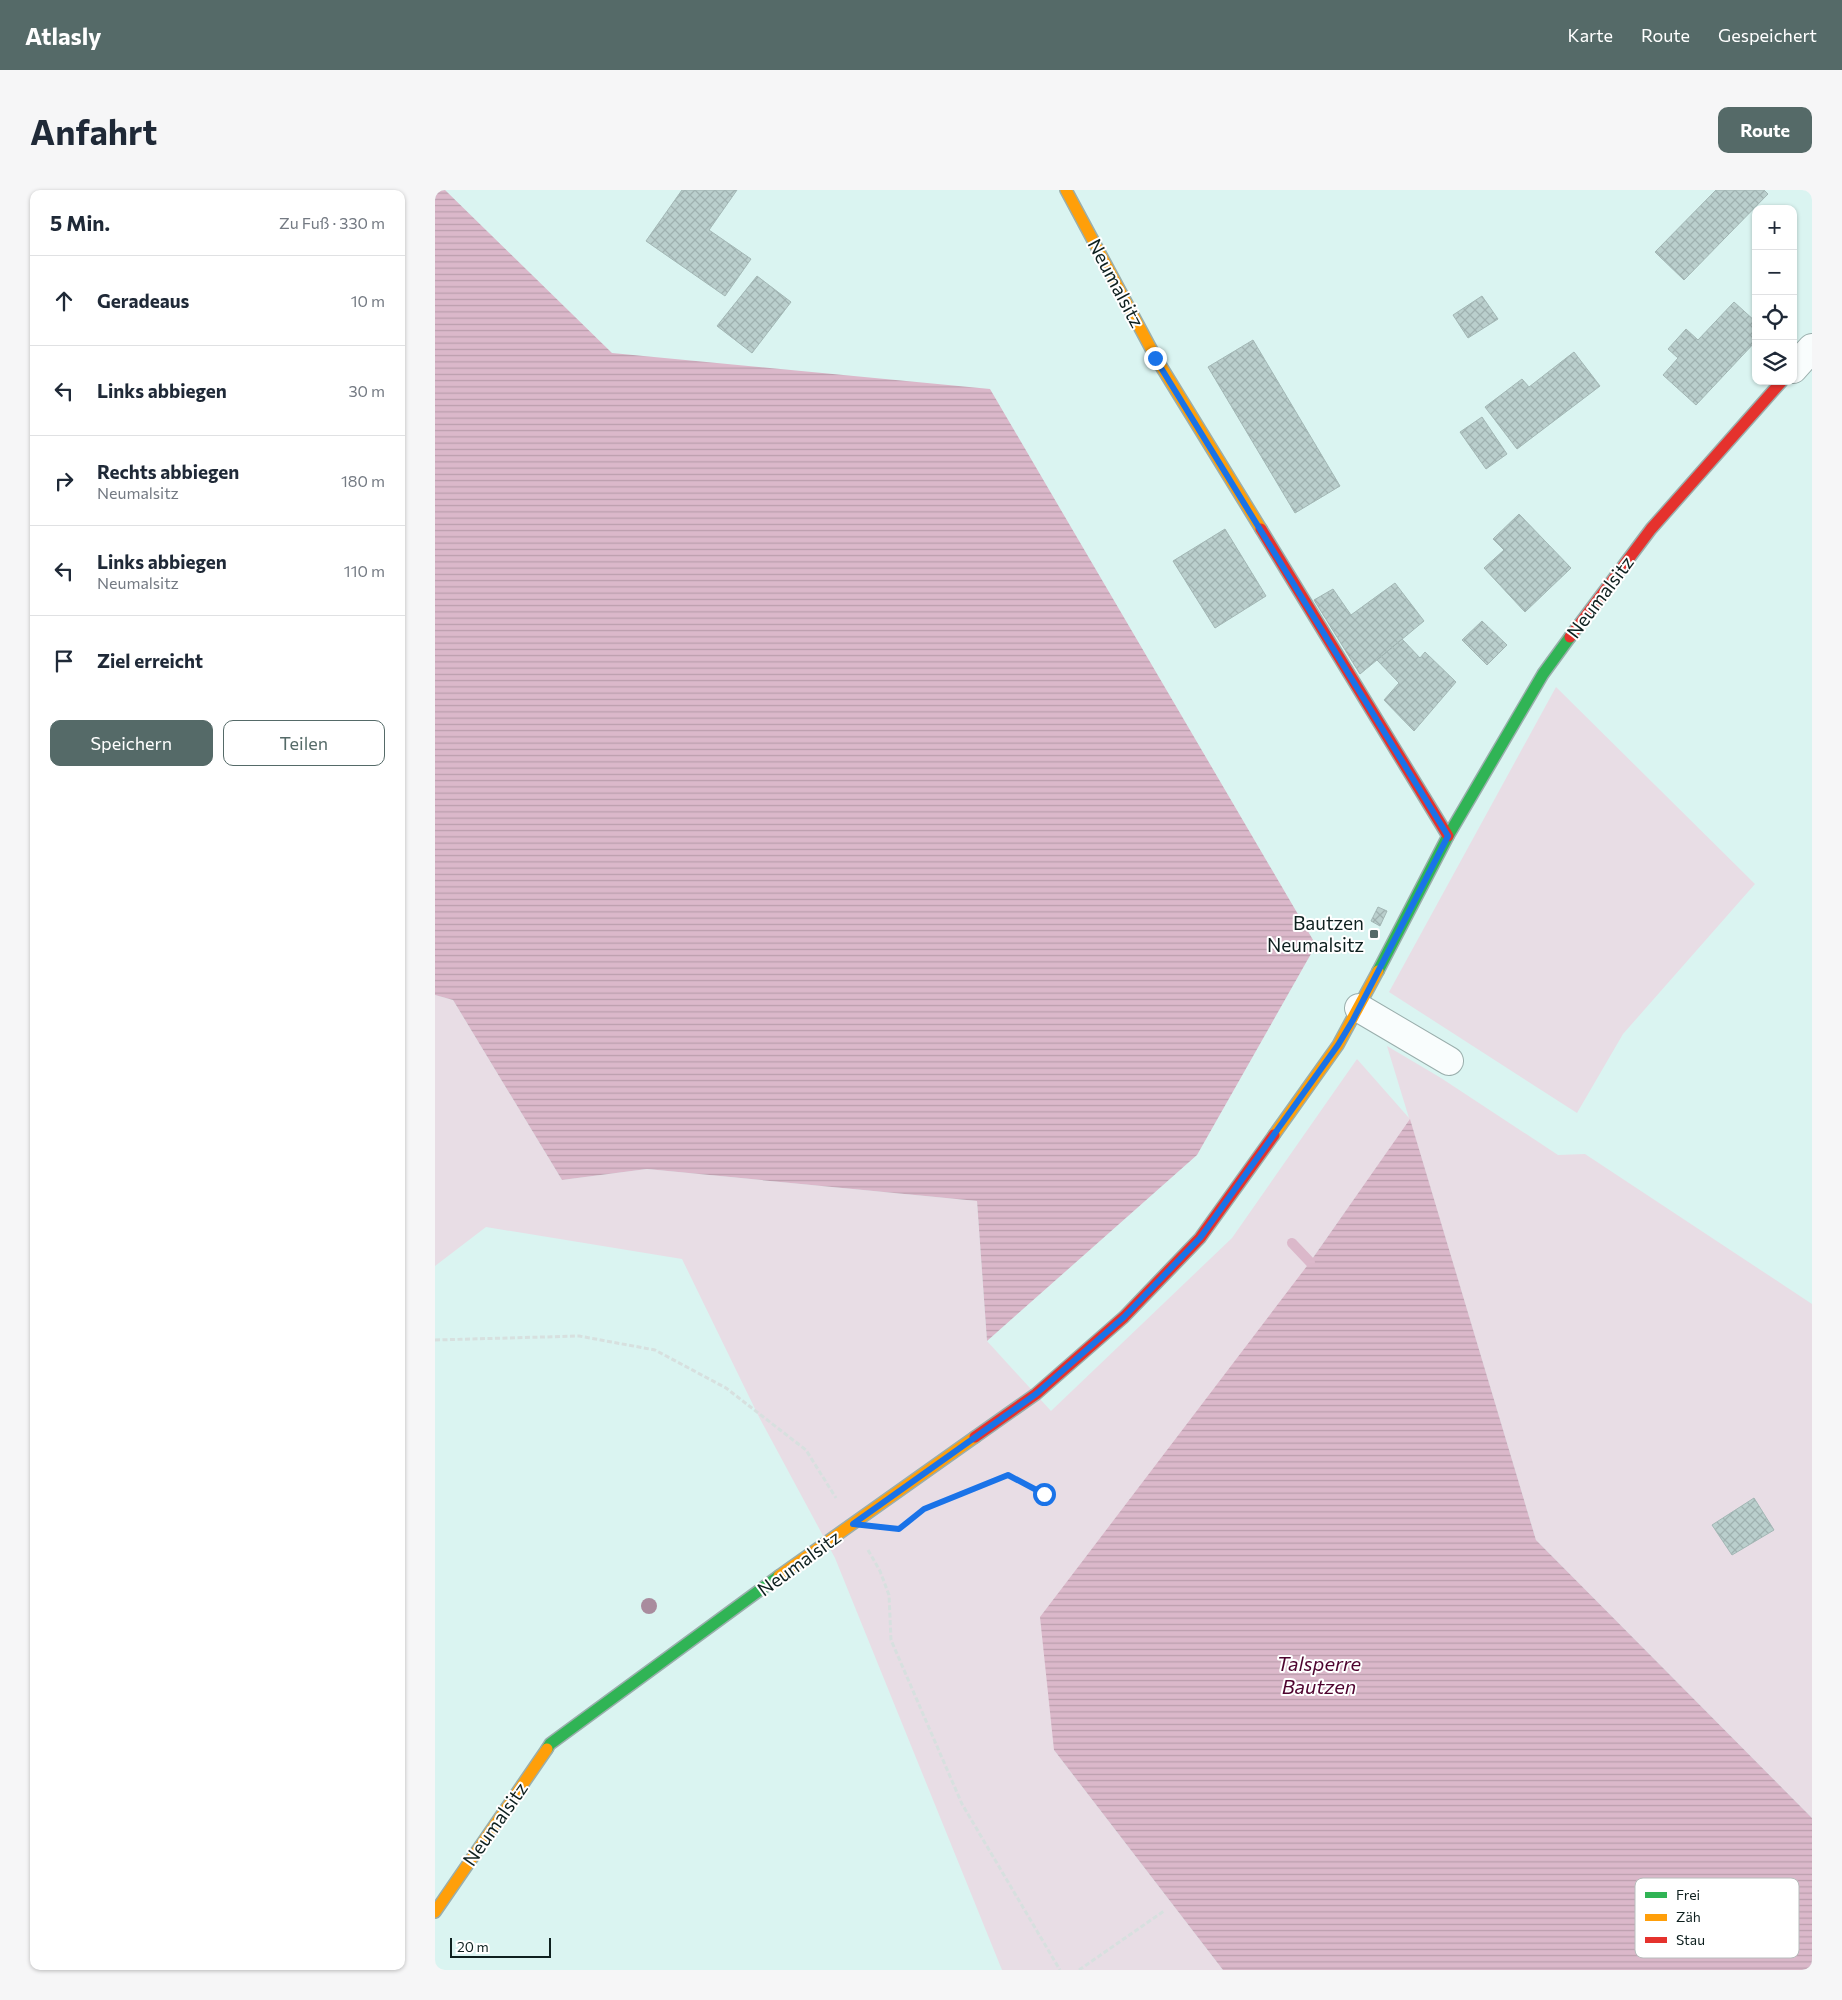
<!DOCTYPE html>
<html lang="de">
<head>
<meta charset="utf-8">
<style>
	:root { --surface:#fff; --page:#f6f6f7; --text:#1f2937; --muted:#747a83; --line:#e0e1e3; --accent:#556a68 }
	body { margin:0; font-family:Commissioner,sans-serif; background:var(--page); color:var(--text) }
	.controls { position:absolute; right:15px; top:15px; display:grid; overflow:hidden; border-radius:10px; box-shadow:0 1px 4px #0004 }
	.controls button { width:45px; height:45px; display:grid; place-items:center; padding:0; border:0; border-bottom:1px solid var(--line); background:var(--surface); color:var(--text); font:25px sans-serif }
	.scale { position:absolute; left:15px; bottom:12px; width:101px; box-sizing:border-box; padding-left:5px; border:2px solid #0e201f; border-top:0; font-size:14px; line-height:18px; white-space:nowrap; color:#0e201f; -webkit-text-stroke:4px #fff; paint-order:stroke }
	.stop { position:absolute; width:15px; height:15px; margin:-11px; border:4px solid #1a73e8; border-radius:50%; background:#fff }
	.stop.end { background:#1a73e8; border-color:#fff; box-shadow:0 1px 5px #0008 }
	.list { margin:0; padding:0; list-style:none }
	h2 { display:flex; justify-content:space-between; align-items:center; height:65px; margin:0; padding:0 20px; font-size:21px }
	h2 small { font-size:16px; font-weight:400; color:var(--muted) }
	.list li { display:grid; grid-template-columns:32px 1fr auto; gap:15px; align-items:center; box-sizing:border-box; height:90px; padding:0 20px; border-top:1px solid var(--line) }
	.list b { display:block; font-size:19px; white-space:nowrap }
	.list p { margin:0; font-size:16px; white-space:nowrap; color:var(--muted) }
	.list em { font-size:16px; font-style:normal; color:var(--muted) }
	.actions { display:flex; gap:10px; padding:15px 20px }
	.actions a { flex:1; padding:11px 0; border:1px solid var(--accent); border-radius:10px; text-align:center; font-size:18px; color:var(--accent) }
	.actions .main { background:var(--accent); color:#fff }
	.icon { flex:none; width:28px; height:28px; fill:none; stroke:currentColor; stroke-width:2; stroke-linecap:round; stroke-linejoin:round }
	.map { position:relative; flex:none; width:1377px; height:1780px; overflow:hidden; border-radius:10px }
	header { display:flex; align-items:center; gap:30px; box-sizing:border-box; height:70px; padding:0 25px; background:var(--accent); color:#fff }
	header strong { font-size:24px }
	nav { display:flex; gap:28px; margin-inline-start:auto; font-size:18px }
	.intro { display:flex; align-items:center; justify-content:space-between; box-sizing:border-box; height:120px; padding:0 30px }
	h1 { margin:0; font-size:35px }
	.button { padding:12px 22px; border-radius:10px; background:var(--accent); color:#fff; font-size:18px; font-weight:700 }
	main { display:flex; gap:30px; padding:0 30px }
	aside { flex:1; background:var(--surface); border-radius:10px; box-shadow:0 1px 4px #0004 }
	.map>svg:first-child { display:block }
</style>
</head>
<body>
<header>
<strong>Atlasly</strong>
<nav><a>Karte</a><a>Route</a><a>Gespeichert</a></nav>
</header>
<div class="intro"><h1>Anfahrt</h1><a class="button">Route</a></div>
<main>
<aside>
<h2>5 Min.<small>Zu Fuß · 330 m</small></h2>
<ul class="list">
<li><svg class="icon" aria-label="ahead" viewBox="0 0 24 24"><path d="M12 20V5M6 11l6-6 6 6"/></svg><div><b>Geradeaus</b></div><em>10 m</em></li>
<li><svg class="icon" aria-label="left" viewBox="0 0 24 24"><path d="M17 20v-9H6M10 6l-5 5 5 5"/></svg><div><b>Links abbiegen</b></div><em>30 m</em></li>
<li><svg class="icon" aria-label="right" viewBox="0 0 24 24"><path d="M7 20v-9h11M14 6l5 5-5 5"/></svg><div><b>Rechts abbiegen</b><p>Neumalsitz</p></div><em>180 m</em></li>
<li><svg class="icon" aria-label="left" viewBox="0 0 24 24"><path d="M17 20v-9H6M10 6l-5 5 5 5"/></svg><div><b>Links abbiegen</b><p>Neumalsitz</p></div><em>110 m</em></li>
<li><svg class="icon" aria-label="arrive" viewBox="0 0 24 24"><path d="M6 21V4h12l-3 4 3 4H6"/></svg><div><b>Ziel erreicht</b></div></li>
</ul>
<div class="actions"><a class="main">Speichern</a><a>Teilen</a></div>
</aside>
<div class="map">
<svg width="1377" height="1780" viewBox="0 0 1377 1780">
	<defs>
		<pattern id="water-rules" width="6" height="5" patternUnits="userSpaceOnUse" patternTransform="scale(1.25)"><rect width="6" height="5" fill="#dbb8ca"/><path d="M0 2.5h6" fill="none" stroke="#bb9ead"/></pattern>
		<pattern id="building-cross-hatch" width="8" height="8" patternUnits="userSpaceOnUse" patternTransform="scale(1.25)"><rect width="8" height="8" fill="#bacfcd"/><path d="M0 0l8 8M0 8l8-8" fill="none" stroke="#9fb1b0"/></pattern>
	</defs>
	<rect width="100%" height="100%" fill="#daf4f1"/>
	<path fill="#e8dde5" d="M 1121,497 L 1320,694 L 1188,844 L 1142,923 L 954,802 Z
		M 0,805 L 18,810 L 127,990 L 212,979 L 542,1011 L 552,1151 L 616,1221 L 797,1048 L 922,869 L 974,928 L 952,856 L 1006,888 L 1123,965 L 1150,964 L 1377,1114 L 1377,1628 L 1101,1350 L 975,930 L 875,1072 L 619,1560 L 788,1780 L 567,1780 L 400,1368 L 323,1225 L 247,1069 L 51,1037 L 0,1076 Z"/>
	<path fill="url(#water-rules)" d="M 0,0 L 10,0 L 177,163 L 555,199 L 881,755 L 762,965 L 552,1151 L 542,1011 L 212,979 L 127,990 L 18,810 L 0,805 Z
		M 975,929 L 1101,1350 L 1377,1628 L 1377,1780 L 788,1780 L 619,1560 L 605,1427 L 875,1072 Z"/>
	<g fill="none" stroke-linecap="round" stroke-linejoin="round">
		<path stroke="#dbb8ca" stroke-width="10" d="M 857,1053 L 875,1072"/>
	</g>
	<path fill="url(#building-cross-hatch)" stroke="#a3b7b5" d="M 247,0 L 302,0 L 274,40 L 316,69 L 290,106 L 211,51 Z
		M 1281,0 L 1329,0 L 1333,4 L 1249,90 L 1220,62 Z
		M 322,86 L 356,112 L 317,163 L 282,136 Z
		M 1047,106 L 1063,129 L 1033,148 L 1018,125 Z
		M 1299,112 L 1321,132 L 1321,151 L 1261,215 L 1228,185 L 1243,168 L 1233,159 L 1251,139 L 1263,150 Z
		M 818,150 L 905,296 L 860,323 L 773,177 Z
		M 1139,162 L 1165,196 L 1082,259 L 1050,217 L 1087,189 L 1094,197 Z
		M 1047,227 L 1072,264 L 1051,279 L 1025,242 Z
		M 1084,324 L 1136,378 L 1090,422 L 1049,378 L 1069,360 L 1058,349 Z
		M 790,339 L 831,406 L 780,438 L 738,371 Z
		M 960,393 L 989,431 L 925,484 L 879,410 L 898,399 L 916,425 Z
		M 1047,431 L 1072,455 L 1052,475 L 1027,450 Z
		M 967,449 L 985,468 L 990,462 L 1021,492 L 979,541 L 949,510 L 964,493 L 942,470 Z
		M 943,717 L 952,721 L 945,736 L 936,731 Z
		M 1319,1308 L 1339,1340 L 1297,1365 L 1277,1335 Z"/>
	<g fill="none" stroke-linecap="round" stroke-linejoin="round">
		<g stroke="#9aaeac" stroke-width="30">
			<path id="street" d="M 1358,179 L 1377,158
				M 924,818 L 1014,871"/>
		</g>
		<g stroke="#9aaeac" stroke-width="14">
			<path id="fast" d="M 943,781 L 1013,646 L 1108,484 L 1135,447
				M 112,1559 L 115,1554 L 344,1386"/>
		</g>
		<g stroke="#9aaeac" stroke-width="14">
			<path id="slow" d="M 631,0 L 721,168 L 826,339
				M 839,945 L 903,855 L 943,781
				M 344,1386 L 540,1247
				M 0,1722 L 112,1559"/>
		</g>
		<g stroke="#9aaeac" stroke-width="14">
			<path id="jam" d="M 826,339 L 1013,646
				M 1135,447 L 1216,339 L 1347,191
				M 540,1247 L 601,1204 L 689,1127 L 765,1048 L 839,945"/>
		</g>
		<path stroke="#d7e0df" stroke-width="3" stroke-dasharray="5 2.5" stroke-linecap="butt" d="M 0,1150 L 144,1146 L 220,1160 L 291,1198 L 371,1260 L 401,1308
			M 505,1313 L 573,1285 L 609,1304
			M 433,1360 L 445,1381 L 454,1405 L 456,1450 L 527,1614 L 625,1780
			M 644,1780 L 729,1721"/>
		<use href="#street" stroke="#f9fdfd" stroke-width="28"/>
		<use href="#fast" stroke="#30b455" stroke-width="11"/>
		<use href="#slow" stroke="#ff9f0a" stroke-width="11"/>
		<use href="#jam" stroke="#e5322d" stroke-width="11"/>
	</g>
	<circle fill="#a98c9e" cx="214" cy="1416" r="8"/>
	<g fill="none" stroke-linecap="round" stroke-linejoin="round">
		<path stroke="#1a73e8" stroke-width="6" d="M 609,1304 L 573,1285 L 489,1319 L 464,1339 L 418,1334 L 601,1204 L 689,1127 L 765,1048 L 903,855 L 918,830 L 1013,646 L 720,168"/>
	</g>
	<rect fill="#556a68" stroke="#fff" stroke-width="2" x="934" y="739" width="10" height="10" rx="2.5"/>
	<g text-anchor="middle" stroke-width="4" stroke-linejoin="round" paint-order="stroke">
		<g font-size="19" fill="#0e201f" stroke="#fff">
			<text transform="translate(681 93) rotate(62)" y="7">Neumalsitz</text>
			<text transform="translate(1165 407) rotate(-53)" y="7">Neumalsitz</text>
			<text transform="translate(364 1373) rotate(-36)" y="7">Neumalsitz</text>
			<text transform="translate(60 1634) rotate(-55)" y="7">Neumalsitz</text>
		</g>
		<g font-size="19" fill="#0e201f" stroke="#fff" text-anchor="end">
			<text x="929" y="740">Bautzen<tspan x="929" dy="22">Neumalsitz</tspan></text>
		</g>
		<g font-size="20" font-style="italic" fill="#4e042f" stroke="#fff">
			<text x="884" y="1481">Talsperre<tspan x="884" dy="23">Bautzen</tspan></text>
		</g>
	</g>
	<rect x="1200" y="1688" width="164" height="80" rx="8" fill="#fff" stroke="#b7bcbc" stroke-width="1"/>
	<rect x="1210" y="1702" width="22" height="6" fill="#30b455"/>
	<rect x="1210" y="1724" width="22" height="7" fill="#ff9f0a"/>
	<rect x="1210" y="1747" width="22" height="6" fill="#e5322d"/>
	<g font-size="14" fill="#0e201f">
		<text x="1241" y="1710">Frei</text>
		<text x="1241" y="1732">Zäh</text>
		<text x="1241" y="1755">Stau</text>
	</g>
</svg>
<div class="controls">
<button>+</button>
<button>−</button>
<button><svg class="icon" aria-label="locate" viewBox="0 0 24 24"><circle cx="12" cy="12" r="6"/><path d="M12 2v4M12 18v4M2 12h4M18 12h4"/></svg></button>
<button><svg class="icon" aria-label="layers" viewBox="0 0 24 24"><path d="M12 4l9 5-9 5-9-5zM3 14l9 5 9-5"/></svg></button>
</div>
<div class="scale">20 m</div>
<div class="stop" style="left:609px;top:1304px"></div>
<div class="stop end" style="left:720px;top:168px"></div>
</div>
</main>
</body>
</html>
